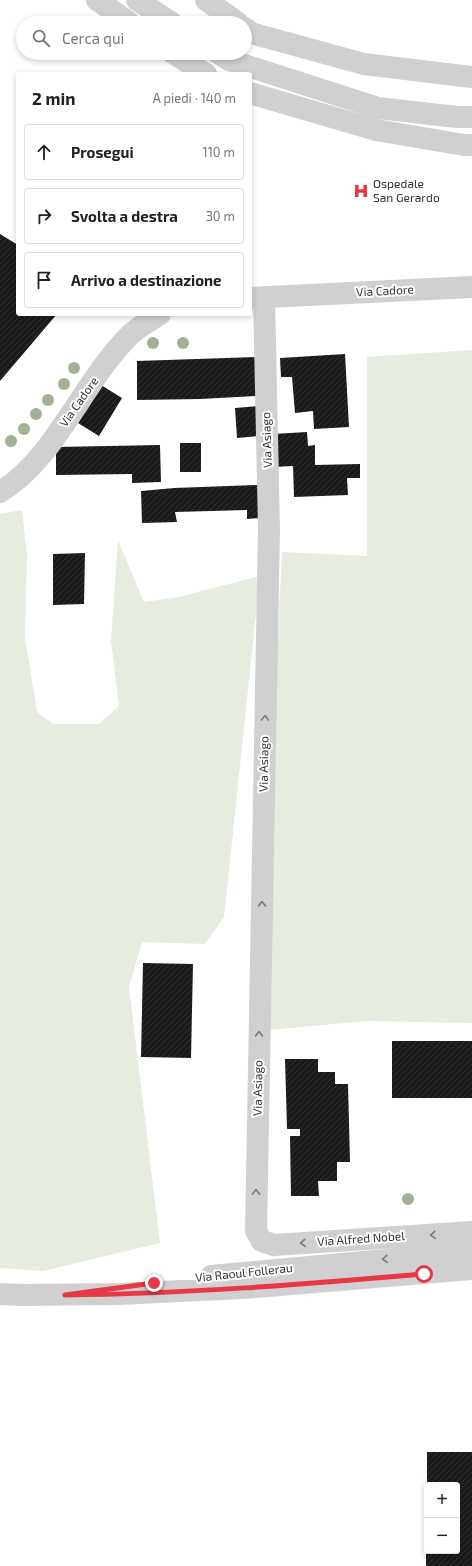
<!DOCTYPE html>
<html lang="it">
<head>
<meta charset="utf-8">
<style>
	:root { --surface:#fff; --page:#f2f2f2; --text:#222; --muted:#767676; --line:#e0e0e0 }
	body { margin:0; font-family:"Exo 2",sans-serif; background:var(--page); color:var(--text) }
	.controls { position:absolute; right:12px; bottom:12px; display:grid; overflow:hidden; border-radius:4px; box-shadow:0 2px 6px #0003 }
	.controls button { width:36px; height:36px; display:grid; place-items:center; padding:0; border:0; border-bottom:1px solid var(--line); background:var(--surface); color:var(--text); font:20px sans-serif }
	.stop { position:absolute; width:12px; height:12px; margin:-9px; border:3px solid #e63946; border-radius:50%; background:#fff }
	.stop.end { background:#e63946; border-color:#fff; box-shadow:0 1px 4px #0008 }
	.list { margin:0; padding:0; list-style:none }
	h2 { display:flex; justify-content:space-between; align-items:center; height:52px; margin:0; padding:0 16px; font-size:17px }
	h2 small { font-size:13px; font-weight:400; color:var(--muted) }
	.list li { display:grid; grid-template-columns:26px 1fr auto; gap:12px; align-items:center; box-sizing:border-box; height:56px; margin:0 8px 8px; padding:0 8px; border:1px solid var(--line); border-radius:4px }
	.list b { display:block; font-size:15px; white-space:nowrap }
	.list em { font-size:13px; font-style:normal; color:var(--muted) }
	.icon { flex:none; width:22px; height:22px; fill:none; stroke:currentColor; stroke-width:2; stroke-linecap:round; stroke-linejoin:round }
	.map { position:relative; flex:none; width:472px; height:1566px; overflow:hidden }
	.search { position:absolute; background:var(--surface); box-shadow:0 2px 6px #0003; left:16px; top:16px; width:236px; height:44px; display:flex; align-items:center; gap:10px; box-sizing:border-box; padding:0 14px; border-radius:22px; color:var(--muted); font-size:15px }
	.panel { position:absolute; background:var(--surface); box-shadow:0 2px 6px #0003; left:16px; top:72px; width:236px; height:244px; border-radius:4px }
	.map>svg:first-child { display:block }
</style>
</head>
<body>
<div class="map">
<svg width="472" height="1566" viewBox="0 0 472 1566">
	<defs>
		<pattern id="building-hatch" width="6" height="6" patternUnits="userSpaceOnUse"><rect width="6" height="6" fill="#1a1a1a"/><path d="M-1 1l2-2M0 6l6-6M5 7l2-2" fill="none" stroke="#333"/></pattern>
	</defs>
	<rect width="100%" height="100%" fill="#fff"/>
	<path fill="#e6ecdf" d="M 472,350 L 472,1023 L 366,1021 L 258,1031 L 282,552 L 367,556 L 367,357 Z
		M 22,510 L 27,554 L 25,637 L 37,712 L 53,724 L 99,724 L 119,706 L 111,641 L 118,540 L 144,602 L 179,597 L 260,576 L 224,917 L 205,944 L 142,942 L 129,987 L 160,1243 L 43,1271 L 0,1268 L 0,514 Z"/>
	<path fill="url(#building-hatch)" d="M 0,234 L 18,245 L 18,314 L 57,314 L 0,381 Z
		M 345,354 L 349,427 L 314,429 L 313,411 L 295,413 L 292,377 L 281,377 L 280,358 Z
		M 256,357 L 258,396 L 200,399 L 137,400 L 137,361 Z
		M 101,385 L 122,398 L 99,436 L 78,423 Z
		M 258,406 L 259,436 L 237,438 L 235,408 Z
		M 307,432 L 308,446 L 315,445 L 315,465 L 360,464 L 360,478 L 347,478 L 348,495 L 294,497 L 293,466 L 274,467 L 273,434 Z
		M 180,443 L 201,443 L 201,472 L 180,472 Z
		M 160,445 L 161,482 L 132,483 L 132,474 L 56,475 L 56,447 Z
		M 259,485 L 260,518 L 247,519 L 247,510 L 175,512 L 177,522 L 142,523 L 141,491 L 174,488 Z
		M 85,553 L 84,604 L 53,605 L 53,554 Z
		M 143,963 L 193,964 L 191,1058 L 141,1057 Z
		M 392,1041 L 472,1041 L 472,1098 L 392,1098 Z
		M 285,1059 L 318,1059 L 318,1072 L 335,1072 L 335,1084 L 348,1084 L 350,1162 L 337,1162 L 337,1181 L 318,1181 L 319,1196 L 291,1196 L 290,1136 L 300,1136 L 300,1129 L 287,1129 Z
		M 427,1452 L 472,1452 L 472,1566 L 426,1566 L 426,1551 L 457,1551 L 457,1485 L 427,1485 Z"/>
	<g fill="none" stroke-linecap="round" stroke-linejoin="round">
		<path stroke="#d0d0d0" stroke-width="22" d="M 97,0 L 130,23
			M 137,0 L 172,23
			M 206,0 L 238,23
			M 245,28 L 251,33 L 364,64 L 472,77
			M 173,53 L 206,74
			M 218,53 L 229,60 L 378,108 L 457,117 L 472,117
			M 250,93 L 376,130 L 464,145 L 472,145
			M 264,297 L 269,529 L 256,1231 L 262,1241 L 274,1245 L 472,1232
			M 250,298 L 472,287
			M 0,492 C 55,459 83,382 128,337 C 136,328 150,321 160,314
			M 211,1276 L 472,1252
			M 0,1294 L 23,1295 L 119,1294 L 243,1288 L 472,1269"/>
	</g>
	<g fill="#a2b095">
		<circle cx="153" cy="343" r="6"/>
		<circle cx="183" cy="343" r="6"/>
		<circle cx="74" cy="368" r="6"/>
		<circle cx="64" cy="384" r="6"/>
		<circle cx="48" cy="400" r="6"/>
		<circle cx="36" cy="414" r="6"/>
		<circle cx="24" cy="429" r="6"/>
		<circle cx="11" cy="441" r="6"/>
		<circle cx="408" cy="1199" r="6"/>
	</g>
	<defs><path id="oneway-chevron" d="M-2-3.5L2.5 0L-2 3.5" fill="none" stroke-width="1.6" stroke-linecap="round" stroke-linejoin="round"/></defs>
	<g stroke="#7a7a7a">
		<use href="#oneway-chevron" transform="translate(265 718) rotate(-89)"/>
		<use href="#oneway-chevron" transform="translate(262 904) rotate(-89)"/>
		<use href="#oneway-chevron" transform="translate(259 1034) rotate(-89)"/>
		<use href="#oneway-chevron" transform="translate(256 1192) rotate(-89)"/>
		<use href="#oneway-chevron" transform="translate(433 1235) rotate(176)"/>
		<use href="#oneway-chevron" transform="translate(303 1243) rotate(176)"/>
		<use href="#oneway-chevron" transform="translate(385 1259) rotate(175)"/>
	</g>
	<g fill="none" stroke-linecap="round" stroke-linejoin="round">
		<path stroke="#e63946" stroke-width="5" d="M 154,1283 L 65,1295 C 185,1294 305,1284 424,1274"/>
	</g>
	<defs>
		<g id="hospital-bare" transform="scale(1.2)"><path d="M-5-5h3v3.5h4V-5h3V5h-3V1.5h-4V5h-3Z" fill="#e63946" stroke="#fff" stroke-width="2.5" paint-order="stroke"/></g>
	</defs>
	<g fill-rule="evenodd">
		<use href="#hospital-bare" x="361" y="191"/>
	</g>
	<g text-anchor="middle" stroke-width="4" stroke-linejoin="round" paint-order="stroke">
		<g font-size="12" fill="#333" stroke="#fff" text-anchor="start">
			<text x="373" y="188">Ospedale<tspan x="373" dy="14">San Gerardo</tspan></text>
		</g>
		<g font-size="12" fill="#333" stroke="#fff">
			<text transform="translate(385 291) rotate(-3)" y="4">Via Cadore</text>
			<text transform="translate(79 402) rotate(-55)" y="4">Via Cadore</text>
			<text transform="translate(267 440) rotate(-92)" y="4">Via Asiago</text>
			<text transform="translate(264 764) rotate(-89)" y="4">Via Asiago</text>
			<text transform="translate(258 1088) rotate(-89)" y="4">Via Asiago</text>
			<text transform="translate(361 1239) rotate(-4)" y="4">Via Alfred Nobel</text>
			<text transform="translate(244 1273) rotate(-6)" y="4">Via Raoul Follerau</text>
		</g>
	</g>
</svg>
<div class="controls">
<button>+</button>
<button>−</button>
</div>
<div class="stop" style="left:424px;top:1274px"></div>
<div class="stop end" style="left:154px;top:1283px"></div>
<div class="search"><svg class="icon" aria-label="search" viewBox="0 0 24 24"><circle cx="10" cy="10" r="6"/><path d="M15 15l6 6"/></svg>Cerca qui</div>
<section class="panel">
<h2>2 min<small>A piedi · 140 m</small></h2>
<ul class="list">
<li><svg class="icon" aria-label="ahead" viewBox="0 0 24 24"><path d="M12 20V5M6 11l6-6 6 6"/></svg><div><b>Prosegui</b></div><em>110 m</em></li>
<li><svg class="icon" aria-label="right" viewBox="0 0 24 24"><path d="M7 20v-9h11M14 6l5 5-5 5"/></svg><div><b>Svolta a destra</b></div><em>30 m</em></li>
<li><svg class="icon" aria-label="arrive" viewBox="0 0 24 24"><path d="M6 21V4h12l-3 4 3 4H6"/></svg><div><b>Arrivo a destinazione</b></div></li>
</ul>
</section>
</div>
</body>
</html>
